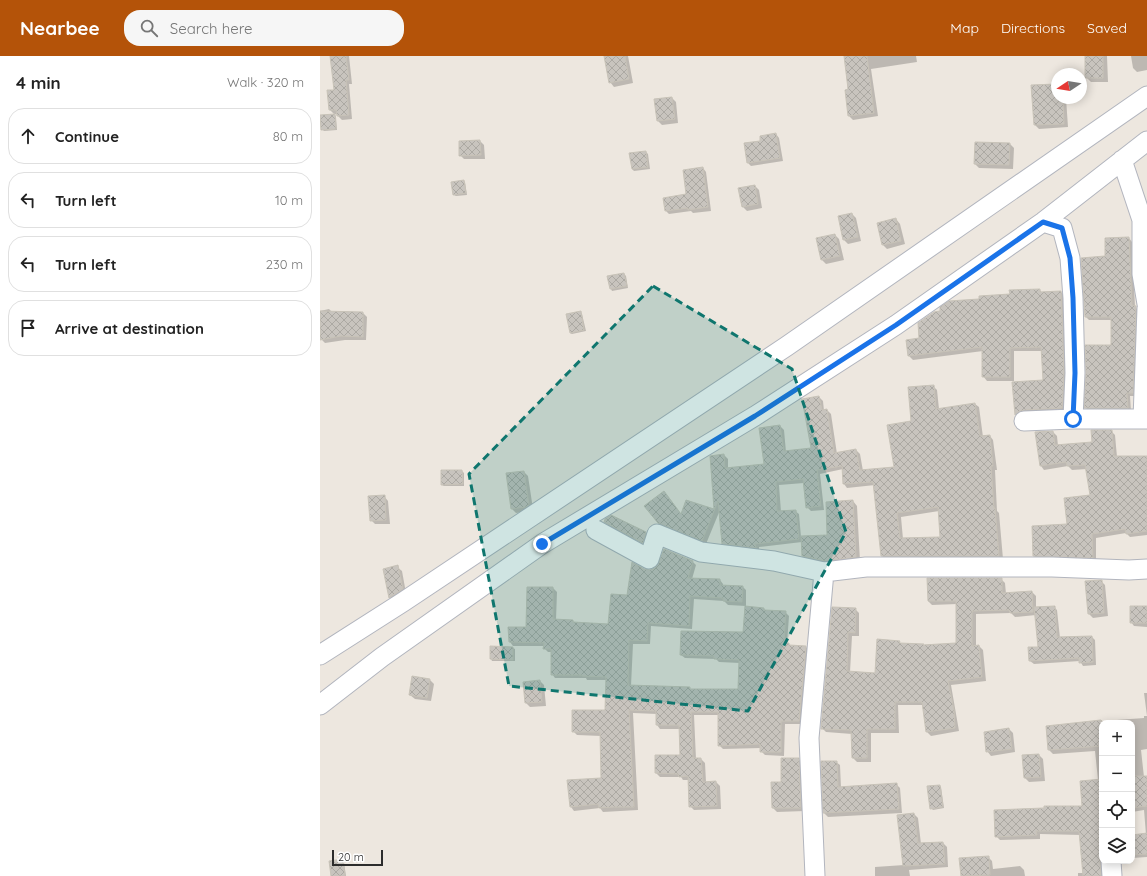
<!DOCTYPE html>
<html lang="en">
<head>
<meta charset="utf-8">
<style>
	:root { --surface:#fff; --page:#f6f6f6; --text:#222; --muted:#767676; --line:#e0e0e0; --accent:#b45309 }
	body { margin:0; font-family:Quicksand,sans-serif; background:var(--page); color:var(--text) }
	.controls { position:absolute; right:12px; bottom:12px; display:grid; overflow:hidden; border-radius:8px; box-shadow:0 2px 10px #0003 }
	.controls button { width:36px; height:36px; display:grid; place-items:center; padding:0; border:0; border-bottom:1px solid var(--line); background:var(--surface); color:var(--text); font:20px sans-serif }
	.compass { position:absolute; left:731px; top:12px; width:36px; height:36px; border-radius:50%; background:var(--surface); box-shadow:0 2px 10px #0003; rotate:258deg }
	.scale { position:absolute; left:12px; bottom:10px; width:51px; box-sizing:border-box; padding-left:4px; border:2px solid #2c2c2c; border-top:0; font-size:11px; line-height:14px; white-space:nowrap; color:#2c2c2c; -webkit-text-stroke:3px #fff; paint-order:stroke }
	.stop { position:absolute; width:12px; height:12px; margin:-9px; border:3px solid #1a73e8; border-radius:50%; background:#fff }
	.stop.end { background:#1a73e8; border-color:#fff; box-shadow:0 1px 4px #0008 }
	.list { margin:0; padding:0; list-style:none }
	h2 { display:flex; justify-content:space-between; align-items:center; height:52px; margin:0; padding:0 16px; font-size:17px }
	h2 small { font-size:13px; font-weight:400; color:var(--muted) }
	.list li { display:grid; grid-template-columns:26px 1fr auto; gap:12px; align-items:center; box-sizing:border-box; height:56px; margin:0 8px 8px; padding:0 8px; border:1px solid var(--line); border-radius:16px }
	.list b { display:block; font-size:15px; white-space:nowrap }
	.list em { font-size:13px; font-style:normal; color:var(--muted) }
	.icon { flex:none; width:22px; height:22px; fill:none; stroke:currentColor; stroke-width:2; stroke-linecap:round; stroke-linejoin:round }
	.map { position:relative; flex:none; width:827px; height:820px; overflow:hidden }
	header { display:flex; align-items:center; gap:24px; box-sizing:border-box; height:56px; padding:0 20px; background:var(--accent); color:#fff }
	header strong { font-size:19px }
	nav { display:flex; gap:22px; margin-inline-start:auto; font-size:14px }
	.search { width:280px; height:36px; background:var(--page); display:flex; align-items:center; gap:10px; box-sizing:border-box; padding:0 14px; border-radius:16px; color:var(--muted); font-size:15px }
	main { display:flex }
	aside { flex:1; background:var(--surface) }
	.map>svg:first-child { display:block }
</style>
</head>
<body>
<header>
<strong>Nearbee</strong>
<div class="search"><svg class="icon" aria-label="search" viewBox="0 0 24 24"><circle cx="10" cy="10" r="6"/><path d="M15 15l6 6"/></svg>Search here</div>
<nav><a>Map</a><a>Directions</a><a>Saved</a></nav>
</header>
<main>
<aside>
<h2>4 min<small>Walk · 320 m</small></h2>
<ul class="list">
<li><svg class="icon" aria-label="ahead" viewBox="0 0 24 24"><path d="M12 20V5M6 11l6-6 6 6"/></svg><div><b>Continue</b></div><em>80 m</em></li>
<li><svg class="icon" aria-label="left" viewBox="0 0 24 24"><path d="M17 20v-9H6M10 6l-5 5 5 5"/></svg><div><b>Turn left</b></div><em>10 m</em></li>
<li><svg class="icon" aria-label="left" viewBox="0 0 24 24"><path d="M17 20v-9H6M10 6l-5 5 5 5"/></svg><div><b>Turn left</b></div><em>230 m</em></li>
<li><svg class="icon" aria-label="arrive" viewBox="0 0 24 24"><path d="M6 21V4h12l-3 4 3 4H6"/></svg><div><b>Arrive at destination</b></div></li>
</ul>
</aside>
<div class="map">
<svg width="827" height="820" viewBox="0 0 827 820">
	<defs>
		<pattern id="building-cross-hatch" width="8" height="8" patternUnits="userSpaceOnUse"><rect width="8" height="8" fill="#c8c4be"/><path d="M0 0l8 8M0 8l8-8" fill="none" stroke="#aca9a3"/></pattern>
	</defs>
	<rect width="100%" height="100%" fill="#ede7df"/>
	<path fill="#0003" fill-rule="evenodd" d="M 11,0 L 29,0 L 32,28 L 29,28 L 32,63 L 22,64 L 18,60 L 17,58 L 14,58 L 10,54 L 15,35 Z
		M 285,0 L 308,0 L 313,27 L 294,31 L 290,26 Z
		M 525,0 L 596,0 L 597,6 L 551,13 L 558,60 L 533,64 L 529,60 L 526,35 L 529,34 Z
		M 766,0 L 787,0 L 788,26 L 771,26 L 766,21 Z
		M 811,0 L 827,0 L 827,14 L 817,16 L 813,12 Z
		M 737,29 L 737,42 L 746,42 L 748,71 L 719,73 L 715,69 Z
		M 352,42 L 356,46 L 358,67 L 342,69 L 338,65 Z
		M 15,59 L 16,61 L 17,74 L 4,75 L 2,73 Z
		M 456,78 L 459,82 L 463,105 L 431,110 L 428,107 L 441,85 Z
		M 160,85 L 164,89 L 165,103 L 144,103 L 140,99 Z
		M 690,88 L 694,92 L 693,113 L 659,112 L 655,108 Z
		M 326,96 L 328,98 L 330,113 L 314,115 L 312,113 L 311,98 Z
		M 383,112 L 386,116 L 391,155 L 373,157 L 371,155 L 349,158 L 346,155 L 367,139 Z
		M 144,125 L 145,126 L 147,139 L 136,140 L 134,139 Z
		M 435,130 L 439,134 L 442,152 L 427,155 L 423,151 Z
		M 532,158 L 536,162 L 541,185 L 528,188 L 524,184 L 519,160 Z
		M 576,163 L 580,168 L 585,188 L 567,193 L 563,189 Z
		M 515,179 L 519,183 L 524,204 L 506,208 L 502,204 L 498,182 Z
		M 809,182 L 812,186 L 815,251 L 819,255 L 816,340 L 810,340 L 811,355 L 769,355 L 766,352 L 792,290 L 792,264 L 769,264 L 765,260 L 786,201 Z
		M 304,218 L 306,220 L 308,232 L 292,235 L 291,233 L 289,221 Z
		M 720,234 L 722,237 L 741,236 L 745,240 L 746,356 L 700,362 L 696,359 L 695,344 L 724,325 L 723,295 L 694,295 L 694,325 L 667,325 L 663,320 L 663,295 L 593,304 L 589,300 L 601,283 L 660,244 Z
		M 9,253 L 13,257 L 43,257 L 47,261 L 46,284 L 25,284 L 5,287 L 1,283 L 0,255 Z
		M 260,256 L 262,258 L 266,275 L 252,278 L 250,277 Z
		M 613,330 L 617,334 L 619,353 L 655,348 L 659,351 L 663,381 L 670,380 L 673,384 L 677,414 L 675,414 L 677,455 L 679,457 L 683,503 L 566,503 L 562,500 L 555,429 L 527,432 L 524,428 L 523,413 L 500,418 L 504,454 L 491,455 L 487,451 L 484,427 L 459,429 L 461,456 L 475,455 L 479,458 L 481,481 L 508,480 L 533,445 L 537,450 L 540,505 L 509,509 L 487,504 L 483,499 L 482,486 L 439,491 L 439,495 L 407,491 L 403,487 L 400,454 L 386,488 L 342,471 L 338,467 L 362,459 L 366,445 L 395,454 L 391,401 L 404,399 L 408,403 L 408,413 L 445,409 L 460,370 L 464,374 L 466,396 L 492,393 L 499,341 L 503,345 L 504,355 L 507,354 L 511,358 L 517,398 L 536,394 L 540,398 L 543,415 L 575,411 L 592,366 ZM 619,455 L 621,482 L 583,483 L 581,461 Z
		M 791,375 L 795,379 L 797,401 L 827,401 L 827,479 L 810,481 L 806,477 L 776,482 L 776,505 L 718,504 L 714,500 L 749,469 L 771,440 L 767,413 L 752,414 L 748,410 L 724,414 L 721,410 L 733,376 L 737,380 L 738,390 L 773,387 Z
		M 142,415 L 144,417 L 144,430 L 124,430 L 122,429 Z
		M 204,416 L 208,420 L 213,453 L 210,455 L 196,457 L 192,453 Z
		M 64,440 L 68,445 L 70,468 L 55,468 L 51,464 Z
		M 285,466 L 326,477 L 330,481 L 327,490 L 289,470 Z
		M 373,506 L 376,509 L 372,523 L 400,524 L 403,528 L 403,530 L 423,531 L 426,534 L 426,550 L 408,549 L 404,545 L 374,543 L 372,573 L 331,570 L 330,588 L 313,588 L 311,630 L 369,632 L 371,634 L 419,634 L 420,607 L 399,606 L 396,603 L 365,602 L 361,599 L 423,577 L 444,553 L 446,555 L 465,556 L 469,560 L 467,588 L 470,590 L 486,591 L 490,595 L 483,668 L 465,668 L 464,700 L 445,699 L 441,695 L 441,692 L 403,693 L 399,689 L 399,659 L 374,659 L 376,703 L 381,703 L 385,707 L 386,726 L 396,726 L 400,730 L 401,753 L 374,754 L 370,750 L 369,724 L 363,724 L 361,721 L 340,721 L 336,717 L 361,700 L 360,673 L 340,673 L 337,669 L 337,658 L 313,657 L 318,754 L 283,756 L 280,752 L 254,755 L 251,751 L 282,723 L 281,680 L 257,679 L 253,675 L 285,655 L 287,624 L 267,624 L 266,622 L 235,622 L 232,618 L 232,596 L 228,596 L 224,592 L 224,590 L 193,590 L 190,586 L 189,572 L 207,572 L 208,532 L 233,532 L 237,536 L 236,564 L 253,565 L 255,567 L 289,570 L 324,514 L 330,515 Z
		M 77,511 L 82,515 L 86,537 L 74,545 L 70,541 Z
		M 681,523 L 685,527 L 686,538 L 712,536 L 716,540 L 716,552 L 734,551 L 737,554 L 740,582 L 772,581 L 775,584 L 776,609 L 763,610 L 760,605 L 714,608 L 710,605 L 719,592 L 716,559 L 695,561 L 691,557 L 656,558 L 656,591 L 659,590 L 663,594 L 666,625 L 631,629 L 639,675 L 611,680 L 607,676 L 603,649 L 578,649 L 579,677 L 551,677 L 551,706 L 537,706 L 533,702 L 532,678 L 506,676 L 502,672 L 513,552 L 535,553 L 539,557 L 539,580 L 532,580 L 530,616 L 556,619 L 579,586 L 581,588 L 603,589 L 605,590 L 637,588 L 637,548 L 612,549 L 608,545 Z
		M 781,525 L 785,529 L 788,560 L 773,562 L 769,558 Z
		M 827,551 L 827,571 L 814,570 L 811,566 Z
		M 171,591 L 193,592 L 195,593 L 195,605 L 172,605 L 171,603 Z
		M 110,624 L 114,628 L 111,645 L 95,643 L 90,639 Z
		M 220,625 L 224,629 L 226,650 L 210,651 L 206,647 Z
		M 824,637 L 827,637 L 827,693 L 821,694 L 824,721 L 827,721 L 827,801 L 812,802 L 812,780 L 826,779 L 824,754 L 812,756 L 812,667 L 782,667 L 782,805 L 784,820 L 758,820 L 758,817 L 764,817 L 761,779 L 720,778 L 720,783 L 680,784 L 676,780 L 764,751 L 778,724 L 775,695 L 733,698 L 729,694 L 756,667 L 824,662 L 824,660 L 827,660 Z
		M 689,673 L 693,677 L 695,696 L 671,700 L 667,695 Z
		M 719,699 L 723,703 L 725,725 L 709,726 L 705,722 L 703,700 Z
		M 478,703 L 483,707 L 485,755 L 457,756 L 453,752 L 462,727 Z
		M 502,706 L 516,706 L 520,709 L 521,732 L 576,728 L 580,732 L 582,757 L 508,761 L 504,757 Z
		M 620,730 L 621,731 L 624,752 L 613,754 L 611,752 Z
		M 594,758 L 598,762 L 601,788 L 623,787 L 627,791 L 628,811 L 589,814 L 590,820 L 555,820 L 555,811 L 584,809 Z
		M 668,801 L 672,805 L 673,813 L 700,810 L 704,814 L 705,820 L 642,820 L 640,803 Z
		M 23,804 L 24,806 L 26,820 L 12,820 Z"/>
	<path fill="url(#building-cross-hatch)" stroke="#c8c3b8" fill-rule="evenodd" d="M 10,0 L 26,0 L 29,24 L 26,24 L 29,59 L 17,60 L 16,54 L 9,54 L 7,34 L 14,34 Z
		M 284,0 L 305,0 L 309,23 L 289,27 Z
		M 524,0 L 547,0 L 554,57 L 528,60 L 525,34 L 528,33 Z
		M 765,0 L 783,0 L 783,22 L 765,22 Z
		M 737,28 L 737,42 L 743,42 L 744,68 L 714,69 L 711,29 Z
		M 352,41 L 355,63 L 337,65 L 334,43 Z
		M 15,58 L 16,73 L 1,74 L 0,59 Z
		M 456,77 L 460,102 L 427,107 L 424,87 L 440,85 L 440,80 Z
		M 160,84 L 161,99 L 139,100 L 139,85 Z
		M 655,86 L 690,87 L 689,109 L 654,108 Z
		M 326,95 L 328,111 L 312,113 L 309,97 Z
		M 383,111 L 388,151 L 368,154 L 368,152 L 345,155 L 343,142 L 366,138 L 363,114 Z
		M 144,124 L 146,137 L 133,139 L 131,126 Z
		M 435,129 L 438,148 L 422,151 L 418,132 Z
		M 532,157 L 538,181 L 523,184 L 518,160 Z
		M 576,162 L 581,185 L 562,189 L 557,167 Z
		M 515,178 L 520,200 L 501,204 L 496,182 Z
		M 809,181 L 812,249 L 816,250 L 813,337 L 807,337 L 808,352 L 764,352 L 766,317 L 765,289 L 791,289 L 791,261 L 765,261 L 761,202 L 785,200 L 785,182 Z
		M 304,217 L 307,230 L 290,233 L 287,220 Z
		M 720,233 L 720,236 L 741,235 L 744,317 L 742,352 L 704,354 L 698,356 L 695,359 L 692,326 L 723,324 L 721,291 L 690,292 L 690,321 L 662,321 L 662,291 L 588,300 L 586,284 L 599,282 L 598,267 L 614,256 L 620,255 L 620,251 L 629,245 L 659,243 L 659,240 L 690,238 L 689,234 Z
		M 0,255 L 43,256 L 43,281 L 21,280 L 0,284 Z
		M 261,255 L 264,274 L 250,277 L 246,258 Z
		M 614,329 L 616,353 L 655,347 L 660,380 L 670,379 L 673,410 L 671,410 L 674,452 L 675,452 L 679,500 L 561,500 L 553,426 L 523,428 L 522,410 L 497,414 L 501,450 L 486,452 L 483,423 L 456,426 L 457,455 L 476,454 L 479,483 L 435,488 L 436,492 L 402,488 L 398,445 L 382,485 L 338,467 L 324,450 L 344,435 L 361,458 L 366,444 L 394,453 L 390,400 L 404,398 L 405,412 L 444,408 L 439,372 L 460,369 L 464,395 L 491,392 L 482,343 L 499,340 L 502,354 L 507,353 L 514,397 L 536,393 L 540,414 L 574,411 L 567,369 L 591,365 L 588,331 ZM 618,451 L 620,481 L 580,482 L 577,457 Z
		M 771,374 L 792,374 L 794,400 L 827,400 L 827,475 L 806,478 L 805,473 L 772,478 L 773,502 L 713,500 L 712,470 L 747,468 L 744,442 L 770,439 L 765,409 L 747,410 L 746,406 L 720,410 L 715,376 L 733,375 L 735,389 L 772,386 Z
		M 121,414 L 142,414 L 143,428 L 121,429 Z
		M 204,415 L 209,449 L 206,451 L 191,453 L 186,417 Z
		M 65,439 L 66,464 L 50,465 L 48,440 Z
		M 533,444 L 536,501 L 505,505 L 482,500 L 481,480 L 507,479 L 506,446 Z
		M 291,459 L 326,476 L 323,487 L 284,466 L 285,463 Z
		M 344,493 L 373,505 L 368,522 L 400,523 L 400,529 L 423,530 L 422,546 L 403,545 L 403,542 L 370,540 L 369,570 L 328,567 L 327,585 L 309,584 L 308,629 L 370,631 L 370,633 L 418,633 L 419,604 L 394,603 L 394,600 L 360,599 L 361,575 L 423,576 L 425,550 L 444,552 L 444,554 L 466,555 L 464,587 L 469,587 L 469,589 L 486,590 L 479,665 L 461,665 L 461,696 L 440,696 L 440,688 L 398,690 L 398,656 L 371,656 L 373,702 L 381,702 L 383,726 L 396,725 L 397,750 L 369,751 L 368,720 L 359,721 L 358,718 L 335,717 L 335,699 L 360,699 L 359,669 L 336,669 L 336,655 L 309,654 L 314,751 L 294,751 L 279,752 L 278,748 L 250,751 L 247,724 L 281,722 L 280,676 L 252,676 L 252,654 L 285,654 L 286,621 L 262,620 L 262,619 L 231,619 L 231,593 L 223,593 L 224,587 L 189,586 L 188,571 L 206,571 L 207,531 L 233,531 L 233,563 L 253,564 L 253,566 L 288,568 L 291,538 L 307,539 L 312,506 L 324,513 L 330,514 L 335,512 L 339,506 Z
		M 78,509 L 83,533 L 69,542 L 63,513 Z
		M 607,522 L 682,522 L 682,537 L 712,535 L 713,556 L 690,557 L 689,554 L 652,555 L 652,590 L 659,589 L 662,621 L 628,625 L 634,654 L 635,672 L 606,676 L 602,646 L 575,646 L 575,673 L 547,673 L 547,702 L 532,702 L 531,674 L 501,673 L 512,551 L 536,552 L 535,577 L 528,576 L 527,615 L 555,617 L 557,583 L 580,585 L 579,587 L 604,588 L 603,589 L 636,587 L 636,545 L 608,545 Z
		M 782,524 L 784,557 L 768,558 L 765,525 Z
		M 735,550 L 737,581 L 772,580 L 773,606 L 759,607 L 759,602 L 709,605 L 708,591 L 718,591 L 714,551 Z
		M 810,550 L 827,550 L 827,567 L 810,567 Z
		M 170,590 L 193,591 L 193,604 L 170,603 Z
		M 92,620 L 110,623 L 107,642 L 89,639 Z
		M 220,624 L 222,646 L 205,647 L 203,626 Z
		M 781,664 L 782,665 L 782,690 L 728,694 L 726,670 Z
		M 689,672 L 692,693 L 666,696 L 664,676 Z
		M 719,698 L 721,721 L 704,722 L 702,699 Z
		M 461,702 L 479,702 L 481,752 L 452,752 L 451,726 L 461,726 Z
		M 501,705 L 517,705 L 518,731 L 577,727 L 579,753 L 503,757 Z
		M 812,720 L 827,720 L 827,750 L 812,752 Z
		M 782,723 L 782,799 L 780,806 L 781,820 L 763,820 L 759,775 L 716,775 L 717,779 L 675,781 L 674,754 L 724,752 L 724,750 L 762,750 L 760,725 Z
		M 620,729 L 623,751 L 610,753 L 607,730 Z
		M 594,757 L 598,787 L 623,786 L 625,808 L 583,810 L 577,759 Z
		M 827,777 L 827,798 L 812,799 L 812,779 Z
		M 669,800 L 670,819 L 641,820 L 639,802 Z
		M 23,803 L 25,820 L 11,820 L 9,805 Z"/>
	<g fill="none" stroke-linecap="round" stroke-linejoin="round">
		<g stroke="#b2b5be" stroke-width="21">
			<path id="minor" d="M 802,104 L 822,164 L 822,218 L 827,248
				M 723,166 L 742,172 L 750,202 L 753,242 L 755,317 L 753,363
				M 823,363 L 827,252
				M 704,365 L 753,363 L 827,363
				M 276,474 L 329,503 L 337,478 L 381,496 L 454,505 L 504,516 L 546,511 L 732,511 L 809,514 L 827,513
				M 0,599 L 83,546 L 467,290 L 827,40
				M 0,649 L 62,601 L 222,488 L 435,360 L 576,269 L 723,166 L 827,85
				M 791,805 L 792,820
				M 495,820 L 489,682 L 504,516"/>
		</g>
		<use href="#minor" stroke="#fff" stroke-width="19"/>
	</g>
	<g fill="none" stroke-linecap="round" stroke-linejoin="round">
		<path stroke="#1a73e8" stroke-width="5" d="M 222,488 L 435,360 L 576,269 L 723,166 L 742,172 L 750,202 L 753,242 L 755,317 L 753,363"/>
	</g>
	<path fill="#0f766e" fill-opacity="0.2" stroke="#0f766e" stroke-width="3" stroke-dasharray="8 5" stroke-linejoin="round" d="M 333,230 L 472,313 L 526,476 L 428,655 L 189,630 L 149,418 Z"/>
</svg>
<div class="controls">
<button>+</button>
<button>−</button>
<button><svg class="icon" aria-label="locate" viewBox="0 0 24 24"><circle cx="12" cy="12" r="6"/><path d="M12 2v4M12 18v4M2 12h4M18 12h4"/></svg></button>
<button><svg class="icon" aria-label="layers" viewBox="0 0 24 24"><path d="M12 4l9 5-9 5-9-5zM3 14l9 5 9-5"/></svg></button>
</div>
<svg class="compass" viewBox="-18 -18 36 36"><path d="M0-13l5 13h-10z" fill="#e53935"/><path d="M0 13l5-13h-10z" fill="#767676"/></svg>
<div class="scale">20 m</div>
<div class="stop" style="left:753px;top:363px"></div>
<div class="stop end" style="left:222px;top:488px"></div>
</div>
</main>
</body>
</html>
